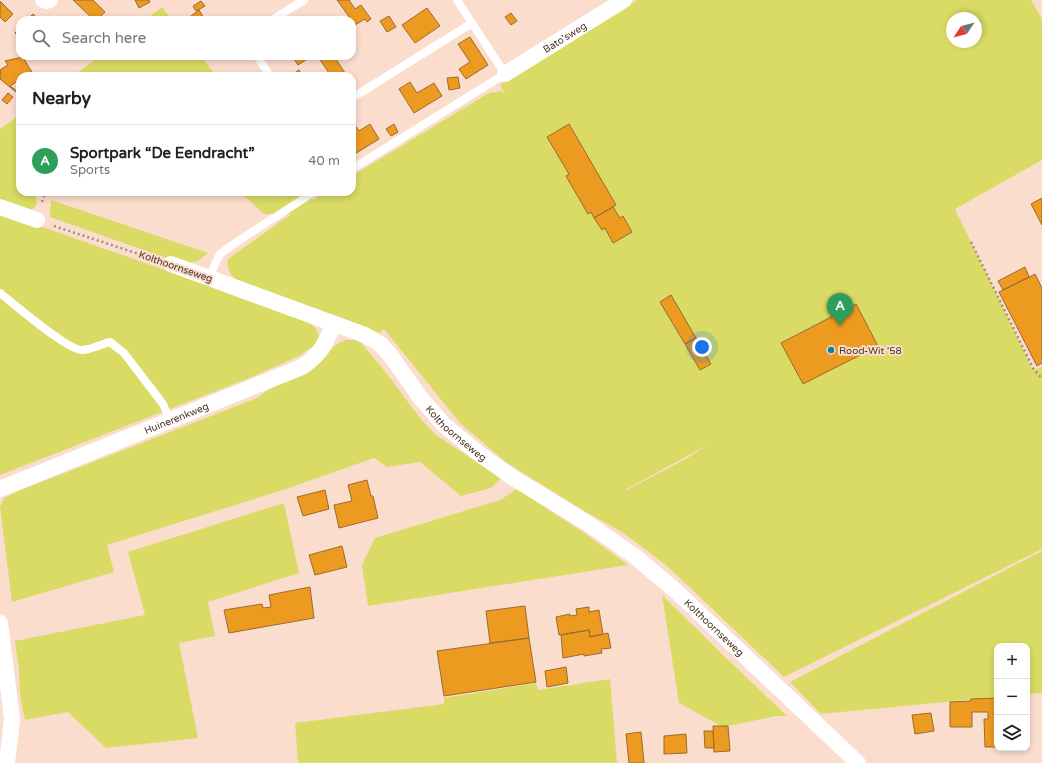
<!DOCTYPE html>
<html lang="en">
<head>
<meta charset="utf-8">
<style>
	:root { --surface:#fff; --page:#f2f2f2; --text:#202124; --muted:#757577; --line:#e0e0e0; --accent:#ea580c }
	body { margin:0; font-family:"Varela Round",sans-serif; background:var(--page); color:var(--text) }
	.controls { position:absolute; right:12px; bottom:12px; display:grid; overflow:hidden; border-radius:8px; box-shadow:0 2px 6px #0003 }
	.controls button { width:36px; height:36px; display:grid; place-items:center; padding:0; border:0; border-bottom:1px solid var(--line); background:var(--surface); color:var(--text); font:20px sans-serif }
	.compass { position:absolute; left:946px; top:12px; width:36px; height:36px; border-radius:50%; background:var(--surface); box-shadow:0 2px 6px #0003; rotate:235deg }
	.you { position:absolute; left:702px; top:347px; width:14px; height:14px; margin:-10px; border:3px solid #fff; border-radius:50%; background:#1a73e8; box-shadow:0 0 0 6px #1a73e833 }
	.badge { display:grid; place-items:center; width:26px; height:26px; border-radius:50%; background:var(--accent); color:#fff; font-size:13px; font-weight:700 }
	.pin { position:absolute; translate:-50% -33px; filter:drop-shadow(0 1px 2px #0008) }
	.pin::after { content:''; position:absolute; top:21px; width:14px; height:12px; background:inherit; clip-path:polygon(0 0,100% 0,50% 100%) }
	.list { margin:0; padding:0; list-style:none }
	h2 { display:flex; justify-content:space-between; align-items:center; height:52px; margin:0; padding:0 16px; font-size:17px }
	h2 small { font-size:13px; font-weight:400; color:var(--muted) }
	.list li { display:grid; grid-template-columns:26px 1fr auto; gap:12px; align-items:center; box-sizing:border-box; height:72px; padding:0 16px; border-top:1px solid var(--line) }
	.list b { display:block; font-size:15px; white-space:nowrap }
	.list p { margin:0; font-size:13px; white-space:nowrap; color:var(--muted) }
	.list em { font-size:13px; font-style:normal; color:var(--muted) }
	.icon { flex:none; width:22px; height:22px; fill:none; stroke:currentColor; stroke-width:2; stroke-linecap:round; stroke-linejoin:round }
	.map { position:relative; flex:none; width:1042px; height:763px; overflow:hidden }
	.search { position:absolute; background:var(--surface); box-shadow:0 2px 6px #0003; left:16px; top:16px; width:340px; height:44px; display:flex; align-items:center; gap:10px; box-sizing:border-box; padding:0 14px; border-radius:12px; color:var(--muted); font-size:15px }
	.panel { position:absolute; background:var(--surface); box-shadow:0 2px 6px #0003; left:16px; top:72px; width:340px; height:124px; border-radius:12px }
	.map>svg:first-child { display:block }
</style>
</head>
<body>
<div class="map">
<svg width="1042" height="763" viewBox="0 0 1042 763">
	<rect width="100%" height="100%" fill="#fbddce"/>
	<path fill="#d9db64" fill-rule="evenodd" d="M 637,0 L 1031,0 L 1042,19 L 1042,160 L 955,209 L 1033,370 L 1042,367 L 1042,549 L 784,677 L 666,565 L 622,532 L 586,512 L 507,463 L 460,423 L 384,329 L 380,333 L 245,285 C 235,280 225,272 228,259 L 291,214 L 264,214 L 240,192 L 307,192 L 313,200 L 326,192 L 352,192 L 352,176 L 489,93 L 501,91 L 505,93 L 500,85 ZM 952,18 L 976,18 L 976,42 L 952,42 ZM 711,443 L 684,460 L 625,491 L 625,490 Z
		M 162,7 L 172,20 L 145,20 Z
		M 100,56 L 201,56 L 216,76 L 73,76 Z
		M 20,115 L 20,192 L 35,192 L 37,204 L 31,210 L 0,203 L 0,129 Z
		M 51,200 L 208,253 L 196,262 L 177,262 L 50,217 Z
		M 0,212 L 307,320 L 317,330 L 319,338 L 315,345 L 299,356 L 252,377 L 0,475 Z
		M 346,340 L 355,340 L 361,343 C 369,353 379,363 387,374 C 403,394 417,417 436,435 L 501,478 L 491,488 L 461,496 L 420,462 L 387,467 L 374,458 L 286,489 L 107,545 L 114,572 L 12,602 L 0,507 L 4,498 L 21,490 L 257,398 C 270,388 284,380 299,373 C 306,369 315,366 321,361 C 332,352 330,345 346,340 Z
		M 517,489 L 587,535 L 628,565 L 368,606 L 362,565 L 375,538 L 500,500 Z
		M 284,503 L 299,573 L 208,602 L 215,636 L 179,643 L 198,738 L 106,748 L 68,712 L 25,720 L 20,695 L 19,670 L 15,641 L 145,615 L 128,552 Z
		M 1042,551 L 1042,693 L 1027,694 L 1027,646 L 997,646 L 997,697 L 821,714 L 790,682 Z
		M 662,595 L 725,657 L 787,716 L 776,716 L 723,727 L 679,703 Z
		M 610,679 L 617,763 L 298,763 L 295,723 L 444,704 L 444,698 L 536,683 L 538,690 Z"/>
	<path fill="#ec9a20" stroke="#9a6b2f" d="M 73,0 L 93,0 L 105,12 L 97,20 L 94,20 Z
		M 135,0 L 149,0 L 150,2 L 139,8 Z
		M 337,0 L 349,0 L 355,9 L 361,5 L 371,19 L 367,22 L 365,19 L 355,25 Z
		M 0,1 L 13,14 L 5,22 L 0,17 Z
		M 201,1 L 205,6 L 196,11 L 193,6 Z
		M 427,8 L 440,26 L 415,43 L 402,25 Z
		M 199,10 L 205,20 L 187,20 L 187,19 Z
		M 511,13 L 517,21 L 511,25 L 505,17 Z
		M 33,14 L 39,20 L 27,20 Z
		M 389,16 L 396,27 L 387,32 L 380,21 Z
		M 20,27 L 20,38 L 15,33 Z
		M 470,37 L 488,65 L 466,79 L 459,69 L 470,62 L 458,44 Z
		M 292,56 L 308,56 L 309,58 L 298,65 Z
		M 323,56 L 334,56 L 347,76 L 331,76 L 319,58 Z
		M 23,57 L 31,71 L 32,71 L 28,76 L 20,76 L 20,84 L 18,81 L 10,86 L 17,91 L 16,92 L 0,79 L 1,77 L 0,70 L 8,65 L 5,61 Z
		M 299,70 L 302,76 L 290,76 Z
		M 458,77 L 460,88 L 449,90 L 447,78 Z
		M 410,82 L 417,93 L 434,83 L 442,96 L 414,113 L 399,89 Z
		M 8,93 L 13,97 L 7,104 L 2,100 Z
		M 370,124 L 379,139 L 353,155 L 352,153 L 352,127 L 355,125 L 359,131 Z
		M 394,124 L 398,132 L 391,136 L 386,129 Z
		M 569,124 L 616,205 L 594,218 L 591,212 L 588,214 L 566,176 L 569,174 L 547,137 Z
		M 1042,198 L 1042,225 L 1031,204 Z
		M 613,207 L 620,218 L 623,216 L 632,232 L 613,243 L 605,228 L 602,230 L 594,218 Z
		M 1025,267 L 1029,277 L 1003,290 L 998,281 Z
		M 1035,274 L 1042,288 L 1042,363 L 1037,366 L 999,292 Z
		M 671,295 L 696,338 L 685,344 L 660,302 Z
		M 856,304 L 878,346 L 803,384 L 781,343 Z
		M 696,338 L 711,364 L 700,370 L 685,344 Z
		M 367,480 L 371,496 L 373,496 L 378,518 L 339,528 L 334,505 L 352,501 L 348,485 Z
		M 325,490 L 329,509 L 303,516 L 297,497 Z
		M 342,546 L 347,567 L 315,575 L 309,555 Z
		M 310,587 L 314,618 L 229,633 L 224,610 L 262,604 L 263,608 L 271,607 L 269,595 Z
		M 525,606 L 529,638 L 490,643 L 486,611 Z
		M 589,607 L 589,612 L 599,610 L 603,634 L 590,637 L 589,630 L 559,635 L 556,617 L 570,614 L 570,616 L 577,615 L 576,609 Z
		M 589,630 L 590,637 L 608,633 L 611,648 L 601,649 L 602,653 L 584,656 L 584,654 L 563,658 L 561,635 Z
		M 529,638 L 536,682 L 444,696 L 437,651 Z
		M 566,667 L 568,683 L 547,687 L 545,671 Z
		M 997,698 L 997,711 L 994,711 L 995,719 L 997,719 L 997,747 L 985,747 L 984,719 L 988,719 L 988,712 L 972,712 L 972,727 L 950,727 L 950,702 L 971,701 L 971,699 Z
		M 931,713 L 934,731 L 915,734 L 912,715 Z
		M 713,726 L 728,726 L 730,751 L 714,752 Z
		M 704,731 L 713,731 L 714,748 L 705,748 Z
		M 641,732 L 644,763 L 629,763 L 626,734 Z
		M 686,734 L 687,753 L 664,754 L 664,736 Z"/>
	<g fill="none" stroke-linecap="round" stroke-linejoin="round">
		<path stroke="#a88b7c" stroke-width="2.5" stroke-dasharray="2 3" stroke-linecap="butt" d="M 42,202 L 45,192
			M 54,226 L 154,259
			M 971,242 L 1033,368 L 1042,379"/>
		<path stroke="#fff" stroke-width="8" d="M 272,20 L 304,0
			M 257,56 L 270,76
			M 352,98 L 472,23
			M 352,169 L 505,74 L 457,0
			M 209,277 L 220,254 L 235,243 L 314,192
			M 0,293 C 13,303 69,352 83,350 C 92,349 102,344 110,342 L 124,353 L 163,404 L 170,420"/>
		<g stroke="#fff" stroke-width="16">
			<path d="M 43,0 L 47,1 L 50,0"/>
			<path id="s1" d="M 505,74 L 624,0"/>
			<path d="M 0,207 L 37,220"/>
			<path id="s2" d="M 171,264 L 365,335 L 380,344 L 391,356 L 419,396 L 444,425 L 478,453 L 512,477 L 587,523 L 633,555 L 676,591 L 858,763"/>
			<path id="s3" d="M 0,489 L 302,367 C 321,354 325,344 334,324"/>
			<path d="M 0,623 L 12,719 L 7,763"/>
		</g>
	</g>
	<circle fill="#0e7fa7" stroke="#fbddce" stroke-width="1.5" cx="831" cy="350" r="4"/>
	<g text-anchor="middle" stroke-width="4" stroke-linejoin="round" paint-order="stroke">
		<g font-size="10" fill="#4d3121" stroke="#fbddce">
			<text dy="4" stroke="none"><textPath href="#s1" startOffset="70">Bato'sweg</textPath></text>
			<text transform="translate(176 266) rotate(19)" y="4">Kolthoornseweg</text>
			<text dy="4" stroke="none"><textPath href="#s3" startOffset="190">Huinerenkweg</textPath></text>
			<text dy="4" stroke="none"><textPath href="#s2" startOffset="342">Kolthoornseweg</textPath></text>
			<text dy="4" stroke="none"><textPath href="#s2" startOffset="666">Kolthoornseweg</textPath></text>
		</g>
		<g font-size="10" fill="#4d3121" stroke="#fbddce" text-anchor="start">
			<text x="839" y="354">Rood-Wit '58</text>
		</g>
	</g>
</svg>
<div class="controls">
<button>+</button>
<button>−</button>
<button><svg class="icon" aria-label="layers" viewBox="0 0 24 24"><path d="M12 4l9 5-9 5-9-5zM3 14l9 5 9-5"/></svg></button>
</div>
<svg class="compass" viewBox="-18 -18 36 36"><path d="M0-13l5 13h-10z" fill="#e53935"/><path d="M0 13l5-13h-10z" fill="#757577"/></svg>
<div class="you"></div>
<div class="pin badge" style="left:840px;top:326px;background:#2e9e5b">A</div>
<div class="search"><svg class="icon" aria-label="search" viewBox="0 0 24 24"><circle cx="10" cy="10" r="6"/><path d="M15 15l6 6"/></svg>Search here</div>
<section class="panel">
<h2>Nearby<small></small></h2>
<ul class="list">
<li><span class="badge" style="background:#2e9e5b">A</span><div><b>Sportpark “De Eendracht”</b><p>Sports</p></div><em>40 m</em></li>
</ul>
</section>
</div>
</body>
</html>
